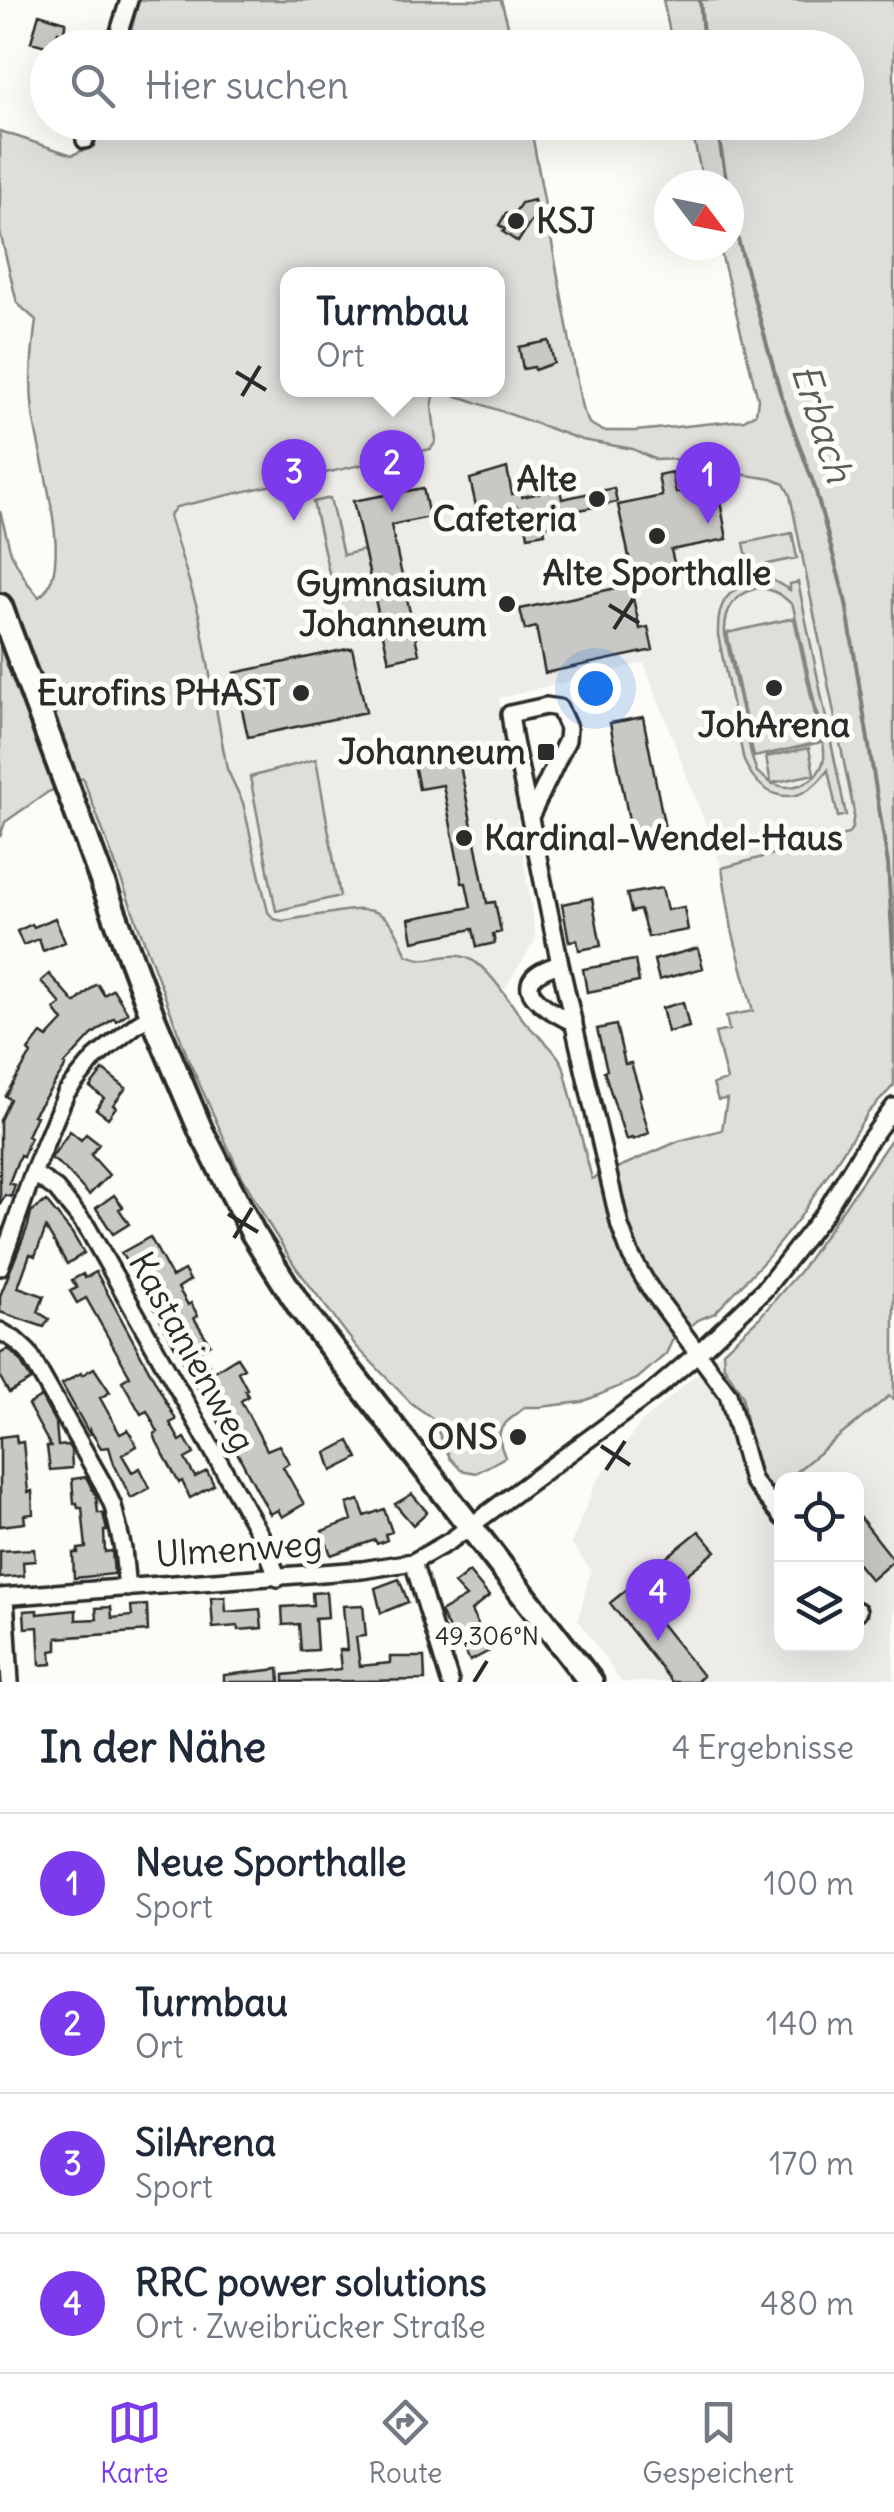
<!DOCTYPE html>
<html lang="de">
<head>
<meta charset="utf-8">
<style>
	:root { --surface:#fff; --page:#f2f2f3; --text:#1f2937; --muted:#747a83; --line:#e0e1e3; --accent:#7c3aed }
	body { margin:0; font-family:Delius,sans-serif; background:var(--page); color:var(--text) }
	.controls { position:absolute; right:30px; bottom:30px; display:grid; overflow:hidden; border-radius:20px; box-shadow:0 10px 40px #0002 }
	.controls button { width:90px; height:90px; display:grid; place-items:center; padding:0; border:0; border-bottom:2px solid var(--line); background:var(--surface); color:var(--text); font:50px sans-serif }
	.compass { position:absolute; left:654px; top:170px; width:90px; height:90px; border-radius:50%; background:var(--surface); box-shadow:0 10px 40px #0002; rotate:122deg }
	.you { position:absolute; left:595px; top:688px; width:35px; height:35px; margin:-25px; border:8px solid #fff; border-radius:50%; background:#1a73e8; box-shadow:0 0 0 15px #1a73e833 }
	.badge { display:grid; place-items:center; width:65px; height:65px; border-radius:50%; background:var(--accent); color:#fff; font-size:32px; font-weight:700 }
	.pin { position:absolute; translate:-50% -82px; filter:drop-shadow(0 2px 5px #0008) }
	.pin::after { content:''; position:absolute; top:52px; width:35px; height:30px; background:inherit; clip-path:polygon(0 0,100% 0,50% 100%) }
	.popup { position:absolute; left:280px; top:267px; width:225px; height:130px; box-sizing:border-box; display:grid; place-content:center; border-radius:20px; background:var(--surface); filter:drop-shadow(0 2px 8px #0005); font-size:32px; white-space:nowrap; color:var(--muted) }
	.popup b { font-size:38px; color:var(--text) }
	.popup::after { content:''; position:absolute; left:50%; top:100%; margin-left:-20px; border:20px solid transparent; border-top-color:var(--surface) }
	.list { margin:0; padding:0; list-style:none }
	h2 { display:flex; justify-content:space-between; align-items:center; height:130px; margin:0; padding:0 40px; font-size:42px }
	h2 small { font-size:32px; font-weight:400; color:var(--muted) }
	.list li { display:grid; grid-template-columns:65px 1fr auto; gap:30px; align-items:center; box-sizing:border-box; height:140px; padding:0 40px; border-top:2px solid var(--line) }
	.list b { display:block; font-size:38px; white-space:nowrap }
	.list p { margin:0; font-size:32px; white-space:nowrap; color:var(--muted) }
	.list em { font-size:32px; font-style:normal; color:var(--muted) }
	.icon { flex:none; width:55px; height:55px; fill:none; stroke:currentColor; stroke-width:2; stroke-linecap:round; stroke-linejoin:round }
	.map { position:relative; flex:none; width:894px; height:1682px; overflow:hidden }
	.search { position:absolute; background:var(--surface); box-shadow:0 10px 40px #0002; left:30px; right:30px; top:30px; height:110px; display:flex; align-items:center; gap:25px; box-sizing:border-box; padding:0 35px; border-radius:55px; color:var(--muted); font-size:38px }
	.sheet { height:690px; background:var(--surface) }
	nav { display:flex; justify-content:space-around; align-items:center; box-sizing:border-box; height:140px; border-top:2px solid var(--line); background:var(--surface); font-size:28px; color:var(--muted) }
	nav a { display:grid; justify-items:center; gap:5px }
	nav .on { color:var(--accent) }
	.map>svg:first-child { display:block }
</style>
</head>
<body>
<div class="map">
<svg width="894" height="1682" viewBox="0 0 894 1682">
	<rect width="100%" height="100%" fill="#fdfcf7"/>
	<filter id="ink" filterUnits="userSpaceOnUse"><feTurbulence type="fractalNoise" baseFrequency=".01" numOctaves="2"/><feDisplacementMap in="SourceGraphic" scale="20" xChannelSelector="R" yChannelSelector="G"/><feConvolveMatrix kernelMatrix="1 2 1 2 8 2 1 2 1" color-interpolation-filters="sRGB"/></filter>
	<g filter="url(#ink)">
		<path fill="#edece8" d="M 440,392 L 467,399 L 582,440 L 633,449 L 656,460 L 680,458 L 694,469 L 719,471 L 772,479 L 784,484 L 790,495 L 854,812 L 852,828 L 848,834 L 722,868 L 644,663 L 499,698 L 536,939 L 504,990 L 480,967 L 462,956 L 418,961 L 406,954 L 398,933 L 381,914 L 362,908 L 283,921 L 274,919 L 268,912 L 243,803 L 227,769 L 199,614 L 169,516 L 176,506 L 431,449 L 434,396 Z
			M 723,1351 L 724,1366 L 742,1395 L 754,1471 L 774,1489 L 781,1484 L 782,1644 L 856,1644 L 856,1480 L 787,1479 L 890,1395 L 894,1403 L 894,1682 L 621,1682 L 578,1619 L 591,1570 L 571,1544 L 596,1482 L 642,1422 Z"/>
		<path fill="#dfdeda" stroke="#858482" stroke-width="2.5" fill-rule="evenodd" d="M 139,0 L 501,0 L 514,47 L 127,47 Z
			M 663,0 L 894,0 L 894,1085 L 868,1113 L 800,1217 L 768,1257 L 715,1313 L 698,1320 L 672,1341 L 666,1354 L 637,1379 L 582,1402 L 540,1407 L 525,1407 C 503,1426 492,1426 505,1457 L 476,1473 L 461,1470 L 450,1458 L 432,1418 L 411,1403 L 356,1346 L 295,1266 L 268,1223 L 238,1169 L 189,1061 L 83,778 L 48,792 L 5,822 L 0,837 L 0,511 L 11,553 L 27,582 L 39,597 C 78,571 37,454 33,413 C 29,381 32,351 36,320 L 17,303 L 0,232 L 0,131 L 72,155 L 94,146 L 102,123 L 530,123 L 582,408 L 589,423 L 603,431 L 636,431 L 744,420 L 756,413 L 758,399 L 719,245 L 729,245 L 729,185 L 704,185 L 690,123 L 846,122 L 846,48 L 673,47 ZM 287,274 L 497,274 L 497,390 L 287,390 ZM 440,392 L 467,399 L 582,440 L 633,449 L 656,460 L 680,459 L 693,469 L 719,471 L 772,479 L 784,484 L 790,495 L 854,812 L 852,828 L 848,834 L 722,868 L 732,930 L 753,1011 L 726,1016 L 729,1030 L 715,1033 L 727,1080 L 713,1084 L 718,1100 L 727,1099 L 722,1130 L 679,1141 L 592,1179 L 563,1065 C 554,1047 539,1038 526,1023 C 510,1005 487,959 460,956 C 439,953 427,966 406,954 C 390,910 376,905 332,913 C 316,915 299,918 283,921 L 274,919 L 268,912 L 243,803 L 227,769 L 199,614 L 169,516 L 176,507 L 431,449 L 436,441 L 432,407 L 434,396 Z
			M 330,498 L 343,555 L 364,550 L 381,626 L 343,635 L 313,502 Z
			M 792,533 L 797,558 L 749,568 L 744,543 Z
			M 755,579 L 774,581 L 790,590 L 790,584 L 798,582 L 846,815 L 838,817 L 828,770 C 801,808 764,804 744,761 L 718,635 C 717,603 726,591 755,579 ZM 757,588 C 773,589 782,594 793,606 L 823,741 C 823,746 825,752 824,758 C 820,782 792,793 772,783 L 814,774 L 809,748 L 766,757 L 771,783 L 757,772 L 752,758 L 725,634 C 724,609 734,595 757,588 Z
			M 794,618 L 821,742 L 754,757 L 727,633 Z
			M 316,759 L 340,896 L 276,911 L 250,777 Z
			M 894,1135 L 894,1399 L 889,1396 L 787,1479 L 782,1480 L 781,1484 L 775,1490 L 754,1472 L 742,1395 L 724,1366 L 723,1351 L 759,1318 L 800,1271 Z"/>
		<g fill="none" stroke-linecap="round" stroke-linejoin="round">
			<path stroke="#7e7d7b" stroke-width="4" d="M 700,0 L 704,48
				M 716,122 L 727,185
				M 729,194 L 737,236 L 780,392 L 815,488 L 846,603 L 888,864 L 894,969"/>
		</g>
		<path fill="#c9c8c4" stroke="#2b2b2b" stroke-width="2.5" d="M 39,14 L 66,22 L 63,34 L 58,32 L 53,48 L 31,42 Z
			M 534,200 L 537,212 L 518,242 L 503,232 L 505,229 L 499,225 L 506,213 L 512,217 L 521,203 Z
			M 549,341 L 554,363 L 535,370 L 534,367 L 523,369 L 519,347 Z
			M 507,468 L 512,494 L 521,492 L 522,497 L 544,492 L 543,488 L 559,485 L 562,499 L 614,488 L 617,502 L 570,512 L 572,520 L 544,526 L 545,533 L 528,536 L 524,513 L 518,514 L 517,507 L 492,513 L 493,517 L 479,520 L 470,479 Z
			M 672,472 L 676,493 L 717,485 L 727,539 L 671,550 L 675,567 L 633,576 L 618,505 L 662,496 L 658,475 Z
			M 423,488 L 429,517 L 391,525 L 419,654 L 389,661 L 353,501 Z
			M 630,585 L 640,629 L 648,627 L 653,650 L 545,673 L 536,627 L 525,630 L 520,609 Z
			M 352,648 L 366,712 L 248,737 L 234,673 Z
			M 643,717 L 668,844 L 635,851 L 610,723 Z
			M 458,755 L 487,903 L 495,902 L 501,932 L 493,934 L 495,943 L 477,947 L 473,929 L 413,941 L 409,919 L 471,907 L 466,883 L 462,883 L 443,785 L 419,789 L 414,764 Z
			M 662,888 L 667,910 L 684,907 L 688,930 L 648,937 L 640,910 L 631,912 L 627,894 Z
			M 592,898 L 601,946 L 579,950 L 577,940 L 569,941 L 562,904 Z
			M 55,918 L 65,942 L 43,951 L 39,939 L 23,945 L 17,931 L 32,924 L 34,927 Z
			M 698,948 L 703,968 L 659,980 L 654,960 Z
			M 635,960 L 639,982 L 587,992 L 583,969 Z
			M 49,974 L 75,1003 L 95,985 L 98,985 L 104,995 L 113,989 L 128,1013 L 116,1021 L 114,1018 L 92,1035 L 64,1065 L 66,1066 L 33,1115 L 36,1116 L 27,1136 L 30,1138 L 23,1157 L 20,1155 L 9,1183 L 15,1185 L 11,1197 L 5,1195 L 0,1205 L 0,1120 L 10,1099 L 5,1096 L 31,1054 L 28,1051 L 41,1034 L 47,1038 L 63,1021 L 54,1009 L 61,1004 L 41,981 Z
			M 683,1002 L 689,1027 L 668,1032 L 662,1008 Z
			M 616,1025 L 625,1064 L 631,1063 L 641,1096 L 639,1097 L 649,1133 L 633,1140 L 632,1138 L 626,1140 L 604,1071 L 607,1070 L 597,1029 Z
			M 103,1070 L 126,1088 L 113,1105 L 116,1107 L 108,1118 L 96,1109 L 104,1098 L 90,1087 Z
			M 70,1131 L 81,1140 L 86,1134 L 99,1144 L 91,1155 L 109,1175 L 89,1195 L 64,1168 L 51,1158 Z
			M 114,1195 L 123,1207 L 119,1209 L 129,1224 L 113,1234 L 96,1208 Z
			M 46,1201 L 72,1233 L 84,1253 L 67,1264 L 46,1228 L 35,1256 L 30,1254 L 18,1287 L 44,1296 L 38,1312 L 49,1319 L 44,1327 L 0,1312 L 0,1296 L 28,1226 L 31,1212 Z
			M 150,1237 L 172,1277 L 184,1270 L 190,1280 L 178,1288 L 188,1305 L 191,1303 L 198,1316 L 194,1318 L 210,1344 L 200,1350 L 213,1372 L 237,1357 L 244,1368 L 238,1372 L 247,1389 L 245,1390 L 248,1396 L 241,1401 L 267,1450 L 279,1445 L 289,1463 L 283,1467 L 304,1504 L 282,1517 L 278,1510 L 270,1514 L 232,1443 L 197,1387 L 153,1306 L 121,1253 Z
			M 96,1272 L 176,1420 L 170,1423 L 180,1441 L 185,1438 L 194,1454 L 185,1459 L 195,1477 L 207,1471 L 214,1485 L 190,1498 L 182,1481 L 179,1483 L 157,1442 L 154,1434 L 158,1432 L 147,1411 L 141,1414 L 122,1381 L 130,1376 L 86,1298 L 77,1303 L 70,1291 L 77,1288 L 72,1280 L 83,1274 L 85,1278 Z
			M 8,1349 L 19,1359 L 31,1380 L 9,1393 L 0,1377 L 0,1354 Z
			M 94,1368 L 110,1392 L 100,1398 L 120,1434 L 128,1430 L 137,1446 L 122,1455 L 132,1472 L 140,1468 L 150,1488 L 131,1498 L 114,1464 L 109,1447 L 101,1448 L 90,1430 L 90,1435 L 62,1384 L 81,1373 L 82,1375 Z
			M 41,1397 L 56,1424 L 58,1446 L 68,1445 L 71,1450 L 72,1468 L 50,1470 L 47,1447 L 51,1447 L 28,1405 Z
			M 16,1435 L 17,1443 L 23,1442 L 28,1492 L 32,1491 L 33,1514 L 24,1515 L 25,1523 L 0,1526 L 0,1437 Z
			M 349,1441 L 358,1458 L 332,1471 L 326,1453 Z
			M 86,1477 L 96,1496 L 98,1513 L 103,1513 L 107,1531 L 104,1531 L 105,1552 L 112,1551 L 114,1574 L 74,1578 L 73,1553 L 78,1553 L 78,1549 L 86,1548 L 82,1508 L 78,1508 L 77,1503 L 74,1503 L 72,1479 Z
			M 412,1494 L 427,1512 L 413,1525 L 395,1504 Z
			M 359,1500 L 365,1516 L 384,1509 L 392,1532 L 385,1534 L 387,1540 L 377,1544 L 375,1540 L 331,1555 L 322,1531 L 352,1520 L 347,1504 Z
			M 856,1512 L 894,1560 L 871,1580 L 856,1562 Z
			M 699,1531 L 716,1551 L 647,1606 L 703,1676 L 696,1682 L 672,1682 L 610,1603 Z
			M 34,1549 L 35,1561 L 23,1562 L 24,1576 L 0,1578 L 0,1551 Z
			M 469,1572 L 489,1596 L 471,1611 L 491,1650 L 470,1661 L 463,1647 L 453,1651 L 449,1641 L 454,1639 L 440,1612 L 466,1597 L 454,1584 Z
			M 399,1579 L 408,1602 L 381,1613 L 375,1588 Z
			M 326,1592 L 328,1617 L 315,1618 L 317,1650 L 301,1651 L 299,1624 L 283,1625 L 282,1607 L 313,1605 L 312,1593 Z
			M 225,1597 L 226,1612 L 260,1609 L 262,1628 L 239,1630 L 238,1626 L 213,1628 L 211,1598 Z
			M 147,1605 L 148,1631 L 57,1638 L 57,1650 L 51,1651 L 52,1664 L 40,1665 L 38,1627 L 25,1628 L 24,1611 L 37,1610 L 37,1614 L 76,1610 L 76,1620 L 97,1619 L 96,1608 L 111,1607 L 112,1618 L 132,1616 L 131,1606 Z
			M 363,1605 L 366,1636 L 356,1637 L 360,1666 L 390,1663 L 390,1657 L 424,1657 L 425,1680 L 284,1682 L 284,1675 L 341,1669 L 339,1650 L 347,1650 L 343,1606 Z
			M 279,1669 L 280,1682 L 224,1682 L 224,1675 Z"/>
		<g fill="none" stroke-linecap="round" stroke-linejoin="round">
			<g stroke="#2b2b2b" stroke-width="22">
				<path id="minor" d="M 114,48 L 129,0
					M 85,140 L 90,122
					M 530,817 L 567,740 L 568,728 L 559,708 L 546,706 L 510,714 L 514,741 L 560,964 L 620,1226 L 631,1256 L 649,1287 L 728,1394 L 752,1480 L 782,1517
					M 560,964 C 500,982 543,1008 574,1023
					M 33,1173 L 56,1189 L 87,1227 L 262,1538 L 278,1578
					M 0,1267 L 33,1173 L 66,1093 L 95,1058 L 137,1024 L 152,1015
					M 0,1331 L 15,1340 L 28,1352 L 103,1484 L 113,1506 L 123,1549 L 127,1588
					M 413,1562 L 450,1682
					M 0,1597 L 362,1570 L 413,1562 L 450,1541 L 655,1390 L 698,1353 L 764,1290 L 824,1214 L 866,1145 L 894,1107
					M 5,1597 L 10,1682
					M 856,1610 L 858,1611"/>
			</g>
			<g stroke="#2b2b2b" stroke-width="30">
				<path id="primary" d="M 0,606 L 152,1015 L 201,1131 L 253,1233 L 300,1307 L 591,1682"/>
			</g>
			<use href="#minor" stroke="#fdfcf7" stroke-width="15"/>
			<use href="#primary" stroke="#fdfcf7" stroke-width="22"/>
		</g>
	</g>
	<path fill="none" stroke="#2b2b2b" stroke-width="4" d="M 236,372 L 266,390M 242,396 L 260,366M 609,605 L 639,623M 614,629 L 633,599M 228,1214 L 258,1232M 234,1238 L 252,1208M 601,1446 L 630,1465M 606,1470 L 625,1441M 474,1682 L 487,1661"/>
	<g fill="#2b2b2b" stroke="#fdfcf7" stroke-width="4">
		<circle cx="516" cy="221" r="10"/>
		<circle cx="597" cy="499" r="10"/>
		<circle cx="657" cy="536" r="10"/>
		<circle cx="507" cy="604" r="10"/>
		<circle cx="774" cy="688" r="10"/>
		<circle cx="301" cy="693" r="10"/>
		<rect x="536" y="742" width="20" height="20" rx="5"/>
		<circle cx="464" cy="838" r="10"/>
		<circle cx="518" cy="1437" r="10"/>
	</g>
	<g text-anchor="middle" stroke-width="10" stroke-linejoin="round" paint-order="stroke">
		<g font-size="35" font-weight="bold" fill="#2b2b2b" stroke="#fdfcf7" text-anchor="end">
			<text x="536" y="233" text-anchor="start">KSJ</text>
			<text x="577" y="491">Alte<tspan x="577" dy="40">Cafeteria</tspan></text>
			<text x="657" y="585" text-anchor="middle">Alte Sporthalle</text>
			<text x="487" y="596">Gymnasium<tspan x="487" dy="40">Johanneum</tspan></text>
			<text x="281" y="705">Eurofins PHAST</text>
			<text x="774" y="737" text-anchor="middle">JohArena</text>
			<text x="526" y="764">Johanneum</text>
			<text x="484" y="850" text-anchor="start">Kardinal-Wendel-Haus</text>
			<text x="498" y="1449">ONS</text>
		</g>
		<g font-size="35" fill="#2b2b2b" stroke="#fdfcf7">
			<text transform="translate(192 1352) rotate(61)" y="12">Kastanienweg</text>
			<text transform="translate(239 1549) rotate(-4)" y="12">Ulmenweg</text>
		</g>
		<g font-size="38" font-style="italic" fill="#5b5b5a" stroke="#fdfcf7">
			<text transform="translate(822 423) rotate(72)" y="13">Erbach</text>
		</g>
	</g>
	<g font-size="25" text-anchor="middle" fill="#2b2b2b" stroke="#fdfcf7" stroke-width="10" stroke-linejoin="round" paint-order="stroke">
		<text x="487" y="1645">49.306°N</text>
	</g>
</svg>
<div class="controls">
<button><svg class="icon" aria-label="locate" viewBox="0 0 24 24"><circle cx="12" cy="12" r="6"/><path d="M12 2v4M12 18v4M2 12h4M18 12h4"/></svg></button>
<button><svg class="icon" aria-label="layers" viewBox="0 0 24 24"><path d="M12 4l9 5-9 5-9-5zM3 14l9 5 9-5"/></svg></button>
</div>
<svg class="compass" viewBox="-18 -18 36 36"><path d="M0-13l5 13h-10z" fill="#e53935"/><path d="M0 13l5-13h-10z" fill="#747a83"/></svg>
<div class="you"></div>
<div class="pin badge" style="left:708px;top:524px">1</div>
<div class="pin badge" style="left:392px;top:512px">2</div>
<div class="popup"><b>Turmbau</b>Ort</div>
<div class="pin badge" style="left:294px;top:521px">3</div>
<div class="pin badge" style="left:658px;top:1641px">4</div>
<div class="search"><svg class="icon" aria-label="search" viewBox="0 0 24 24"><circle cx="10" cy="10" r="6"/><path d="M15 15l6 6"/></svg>Hier suchen</div>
</div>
<section class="sheet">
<h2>In der Nähe<small>4 Ergebnisse</small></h2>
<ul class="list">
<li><span class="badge">1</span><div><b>Neue Sporthalle</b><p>Sport</p></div><em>100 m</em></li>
<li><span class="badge">2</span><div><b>Turmbau</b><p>Ort</p></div><em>140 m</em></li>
<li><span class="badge">3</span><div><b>SilArena</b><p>Sport</p></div><em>170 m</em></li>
<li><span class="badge">4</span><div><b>RRC power solutions</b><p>Ort · Zweibrücker Straße</p></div><em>480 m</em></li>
</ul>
</section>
<nav>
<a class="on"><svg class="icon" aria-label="map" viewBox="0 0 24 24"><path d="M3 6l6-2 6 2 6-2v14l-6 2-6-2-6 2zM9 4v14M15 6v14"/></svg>Karte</a>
<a><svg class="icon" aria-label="directions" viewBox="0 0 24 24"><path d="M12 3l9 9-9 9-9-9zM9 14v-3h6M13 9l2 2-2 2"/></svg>Route</a>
<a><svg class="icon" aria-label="saved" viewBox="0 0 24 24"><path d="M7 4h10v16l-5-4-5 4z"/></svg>Gespeichert</a>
</nav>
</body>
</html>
